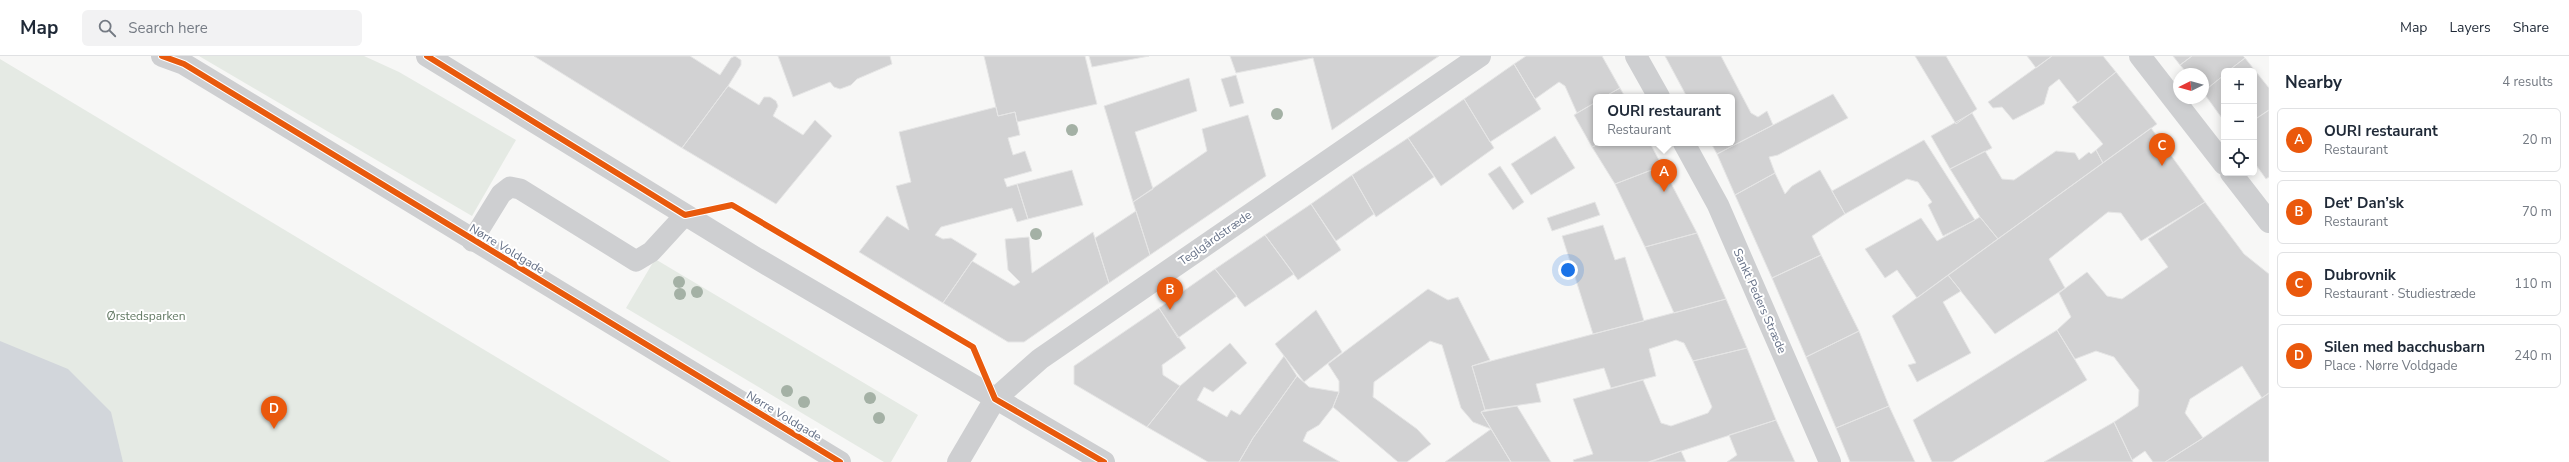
<!DOCTYPE html>
<html lang="en">
<head>
<meta charset="utf-8">
<style>
	:root { --surface:#fff; --page:#f2f2f3; --text:#1f2937; --muted:#747a83; --line:#e0e1e3; --accent:#ea580c }
	body { margin:0; font-family:"Nunito Sans",sans-serif; background:var(--page); color:var(--text) }
	.controls { position:absolute; right:12px; top:12px; display:grid; overflow:hidden; border-radius:6px; box-shadow:0 2px 10px #0003 }
	.controls button { width:36px; height:36px; display:grid; place-items:center; padding:0; border:0; border-bottom:1px solid var(--line); background:var(--surface); color:var(--text); font:20px sans-serif }
	.compass { position:absolute; left:2173px; top:12px; width:36px; height:36px; border-radius:50%; background:var(--surface); box-shadow:0 2px 10px #0003; rotate:265deg }
	.you { position:absolute; left:1568px; top:214px; width:14px; height:14px; margin:-10px; border:3px solid #fff; border-radius:50%; background:#1a73e8; box-shadow:0 0 0 6px #1a73e833 }
	.badge { display:grid; place-items:center; width:26px; height:26px; border-radius:50%; background:var(--accent); color:#fff; font-size:13px; font-weight:700 }
	.pin { position:absolute; translate:-50% -33px; filter:drop-shadow(0 1px 2px #0008) }
	.pin::after { content:''; position:absolute; top:21px; width:14px; height:12px; background:inherit; clip-path:polygon(0 0,100% 0,50% 100%) }
	.popup { position:absolute; left:1593px; top:38px; width:142px; height:52px; box-sizing:border-box; display:grid; place-content:center; border-radius:6px; background:var(--surface); filter:drop-shadow(0 1px 3px #0005); font-size:13px; white-space:nowrap; color:var(--muted) }
	.popup b { font-size:15px; color:var(--text) }
	.popup::after { content:''; position:absolute; left:50%; top:100%; margin-left:-8px; border:8px solid transparent; border-top-color:var(--surface) }
	.list { margin:0; padding:0; list-style:none }
	h2 { display:flex; justify-content:space-between; align-items:center; height:52px; margin:0; padding:0 16px; font-size:17px }
	h2 small { font-size:13px; font-weight:400; color:var(--muted) }
	.list li { display:grid; grid-template-columns:26px 1fr auto; gap:12px; align-items:center; box-sizing:border-box; height:64px; margin:0 8px 8px; padding:0 8px; border:1px solid var(--line); border-radius:6px }
	.list b { display:block; font-size:15px; white-space:nowrap }
	.list p { margin:0; font-size:13px; white-space:nowrap; color:var(--muted) }
	.list em { font-size:13px; font-style:normal; color:var(--muted) }
	.icon { flex:none; width:22px; height:22px; fill:none; stroke:currentColor; stroke-width:2; stroke-linecap:round; stroke-linejoin:round }
	.map { position:relative; flex:none; width:2269px; height:406px; overflow:hidden }
	header { display:flex; align-items:center; gap:24px; box-sizing:border-box; height:56px; padding:0 20px; background:var(--surface); border-bottom:1px solid var(--line) }
	header strong { font-size:19px }
	nav { display:flex; gap:22px; margin-inline-start:auto; font-size:14px }
	.search { width:280px; height:36px; background:var(--page); display:flex; align-items:center; gap:10px; box-sizing:border-box; padding:0 14px; border-radius:6px; color:var(--muted); font-size:15px }
	main { display:flex }
	aside { flex:1; background:var(--surface) }
	.map>svg:first-child { display:block }
</style>
</head>
<body>
<header>
<strong>Map</strong>
<div class="search"><svg class="icon" aria-label="search" viewBox="0 0 24 24"><circle cx="10" cy="10" r="6"/><path d="M15 15l6 6"/></svg>Search here</div>
<nav><a>Map</a><a>Layers</a><a>Share</a></nav>
</header>
<main>
<div class="map">
<svg width="2269" height="406" viewBox="0 0 2269 406">
	<rect width="100%" height="100%" fill="#f7f7f6"/>
	<path fill="#e5eae4" d="M 199,0 L 364,0 L 399,16 L 516,84 L 472,160 Z
		M 0,3 L 671,406 L 0,406 Z
		M 655,203 L 918,359 L 891,406 L 884,406 L 626,252 Z"/>
	<path fill="#d2d6db" d="M 0,285 L 68,313 L 111,356 L 123,406 L 0,406 Z"/>
	<path fill="#d2d2d3" stroke="#e6e6e6" d="M 534,0 L 690,0 L 720,19 L 731,2 L 735,0 L 741,4 L 741,9 L 728,30 L 682,92 Z
		M 778,0 L 890,0 L 892,8 L 857,23 L 851,29 L 840,33 L 834,31 L 830,26 L 793,41 Z
		M 984,0 L 1085,0 L 1097,48 L 1017,66 L 1015,56 L 998,60 Z
		M 1089,0 L 1149,0 L 1092,11 Z
		M 1230,0 L 1439,0 L 1332,74 L 1313,2 L 1236,17 Z
		M 1526,0 L 1602,0 L 1620,32 L 1604,41 L 1596,41 L 1596,46 L 1577,57 L 1565,30 L 1559,26 L 1535,43 L 1514,8 Z
		M 1665,0 L 1721,0 L 1751,57 L 1758,61 L 1767,55 L 1773,69 L 1717,98 L 1711,87 L 1732,87 L 1732,41 L 1687,41 Z
		M 1915,0 L 1946,0 L 1977,53 L 1956,68 Z
		M 2027,0 L 2052,0 L 2036,12 Z
		M 2052,0 L 2103,0 L 2116,16 L 2078,47 L 2059,23 L 2049,31 L 2044,48 L 2013,64 L 2002,51 L 1993,52 L 1988,46 Z
		M 2173,0 L 2192,0 L 2180,9 Z
		M 2192,0 L 2243,0 L 2245,2 L 2228,15 L 2224,15 L 2224,19 L 2203,36 L 2203,18 L 2188,18 L 2180,9 Z
		M 2245,2 L 2269,32 L 2269,54 L 2254,64 L 2254,15 L 2228,15 Z
		M 1514,8 L 1541,53 L 1490,86 L 1464,43 Z
		M 2116,16 L 2157,68 L 2103,107 L 2096,94 L 2103,88 L 2072,51 Z
		M 1236,19 L 1244,47 L 1230,51 L 1221,23 Z
		M 2224,19 L 2224,65 L 2203,36 Z
		M 1189,22 L 1197,55 L 1135,76 L 1153,133 L 1133,146 L 1104,50 Z
		M 728,30 L 759,49 L 764,41 L 770,41 L 776,45 L 778,50 L 773,60 L 803,79 L 815,64 L 832,80 L 776,148 L 682,92 Z
		M 1620,32 L 1625,41 L 1604,41 Z
		M 1833,38 L 1848,62 L 1778,99 L 1769,101 L 1775,117 L 1735,139 L 1717,98 Z
		M 1464,43 L 1494,92 L 1441,130 L 1408,82 Z
		M 1596,46 L 1596,87 L 1601,87 L 1592,91 L 1574,59 Z
		M 996,51 L 998,60 L 1015,56 L 1020,79 L 1008,82 L 1013,99 L 1025,95 L 1032,115 L 1004,123 L 1007,131 L 1017,128 L 1028,163 L 1017,166 L 1012,152 L 941,171 L 935,179 L 943,183 L 951,182 L 977,198 L 943,247 L 859,196 L 887,160 L 909,174 L 896,130 L 911,126 L 899,76 Z
		M 2269,54 L 2269,121 L 2266,123 L 2254,106 L 2254,64 Z
		M 1972,57 L 1992,92 L 1950,113 L 1931,80 Z
		M 1248,59 L 1266,120 L 1150,199 L 1133,146 L 1207,95 L 1202,73 Z
		M 2151,72 L 2205,146 L 2141,185 L 2121,157 L 2108,156 L 2049,203 L 2065,232 L 1995,278 L 1948,219 Z
		M 1555,80 L 1575,112 L 1531,139 L 1511,108 Z
		M 1408,82 L 1434,121 L 1376,161 L 1352,119 Z
		M 1924,84 L 1975,164 L 1943,180 L 1928,149 L 1932,146 L 1918,126 L 1907,123 L 1845,158 L 1832,135 Z
		M 1601,87 L 1650,87 L 1662,110 L 1615,128 L 1592,91 Z
		M 2096,94 L 2103,107 L 1998,183 L 1980,161 L 1950,113 L 1985,95 L 2002,123 L 2014,124 L 2056,95 L 2075,97 L 2079,104 L 2089,96 L 2091,98 Z
		M 1500,110 L 1524,146 L 1513,154 L 1488,118 Z
		M 1662,110 L 1697,177 L 1645,191 L 1615,128 Z
		M 1072,114 L 1083,149 L 1028,163 L 1017,128 Z
		M 1820,114 L 1845,158 L 1812,180 L 1821,199 L 1772,222 L 1735,139 L 1775,117 L 1785,138 L 1792,130 Z
		M 1352,119 L 1374,158 L 1336,185 L 1311,148 Z
		M 1595,146 L 1600,159 L 1552,175 L 1547,162 Z
		M 2205,146 L 2244,198 L 2269,218 L 2269,337 L 2262,342 L 2242,310 L 2190,343 L 2185,357 L 2203,382 L 2165,406 L 2153,406 L 2145,395 L 2132,404 L 2114,366 L 2138,350 L 2139,334 L 2114,301 L 2096,295 L 2075,303 L 2057,274 L 2071,261 L 2059,237 L 2087,216 L 2107,240 L 2122,243 L 2168,211 L 2148,183 Z
		M 1311,148 L 1341,194 L 1298,224 L 1265,179 Z
		M 1136,155 L 1150,199 L 1109,227 L 1095,182 Z
		M 1980,161 L 1998,183 L 1917,242 L 1897,214 L 1885,222 L 1865,193 L 1921,162 L 1937,185 Z
		M 1603,169 L 1615,204 L 1625,201 L 1644,265 L 1593,278 L 1562,180 Z
		M 1093,176 L 1109,227 L 1024,286 L 1008,286 L 943,247 L 972,205 L 1014,230 L 1020,226 L 1008,214 L 1005,183 L 1029,181 L 1032,217 Z
		M 1697,177 L 1726,243 L 1674,257 L 1645,191 Z
		M 1265,179 L 1294,218 L 1245,251 L 1215,213 Z
		M 1821,199 L 1859,275 L 1806,301 L 1772,222 Z
		M 1215,213 L 1237,240 L 1178,282 L 1159,252 Z
		M 1948,219 L 1961,235 L 1943,246 L 1971,297 L 1917,326 L 1908,309 L 1916,307 L 1892,260 Z
		M 1428,233 L 1448,244 L 1458,241 L 1490,304 L 1472,310 L 1485,354 L 1481,356 L 1491,373 L 1473,366 L 1461,352 L 1442,289 L 1430,285 L 1374,326 L 1373,341 L 1417,373 L 1431,388 L 1407,406 L 1398,406 L 1333,351 L 1339,336 L 1339,325 L 1328,308 Z
		M 1726,243 L 1747,292 L 1693,305 L 1684,287 L 1676,284 L 1649,293 L 1656,320 L 1611,332 L 1604,312 L 1536,328 L 1541,346 L 1485,354 L 1472,310 Z
		M 1159,252 L 1186,292 L 1162,309 L 1163,319 L 1180,330 L 1147,371 L 1074,328 L 1074,310 Z
		M 1316,254 L 1342,296 L 1304,326 L 1275,288 Z
		M 2057,274 L 2087,324 L 1952,406 L 1932,406 L 1913,364 Z
		M 1859,275 L 1889,350 L 1836,372 L 1806,301 Z
		M 1230,287 L 1247,307 L 1213,336 L 1204,331 L 1197,344 L 1227,361 L 1231,354 L 1240,359 L 1284,300 L 1297,320 L 1253,382 L 1239,406 L 1208,406 L 1147,371 L 1180,330 Z
		M 1747,292 L 1776,364 L 1648,406 L 1574,406 L 1573,404 L 1593,398 L 1573,343 L 1643,324 L 1661,367 L 1671,370 L 1708,357 L 1712,351 L 1693,305 Z
		M 1297,320 L 1309,331 L 1339,336 L 1333,351 L 1319,369 L 1307,376 L 1303,385 L 1340,406 L 1239,406 L 1253,382 Z
		M 2269,337 L 2269,406 L 2165,406 L 2203,382 Z
		M 1517,350 L 1551,406 L 1511,406 L 1481,356 Z
		M 1889,350 L 1915,406 L 1850,406 L 1836,372 Z
		M 1776,364 L 1795,406 L 1727,406 L 1737,399 L 1729,379 Z
		M 2114,366 L 2133,406 L 2044,406 Z
		M 1491,373 L 1511,406 L 1445,406 Z
		M 1681,395 L 1686,406 L 1651,406 Z"/>
	<g fill="none" stroke-linecap="round" stroke-linejoin="round">
		<path stroke="#cecfd1" stroke-width="21" d="M 472,185 L 501,138 L 510,131 L 520,133 L 636,205 L 651,196 L 685,159"/>
		<path stroke="#cecfd1" stroke-width="22" d="M 1636,0 L 1659,41
			M 2140,0 L 2224,108
			M 1684,87 L 1718,149 L 1830,406
			M 2231,117 L 2269,166
			M 958,406 L 995,343 L 1040,303 L 1480,0"/>
		<path stroke="#cecfd1" stroke-width="22" d="M 162,0 L 184,8 L 840,406
			M 427,0 L 756,202 L 1104,406"/>
		<g stroke="#fff" stroke-width="8">
			<path id="cycleway" d="M 162,0 L 184,8 L 840,406
				M 427,0 L 685,159 L 732,149 L 973,291 L 995,343 L 1104,406"/>
		</g>
		<use href="#cycleway" stroke="#e8590c" stroke-width="6"/>
	</g>
	<g fill="#a4b1a5">
		<circle cx="1277" cy="58" r="6"/>
		<circle cx="1072" cy="74" r="6"/>
		<circle cx="1036" cy="178" r="6"/>
		<circle cx="679" cy="226" r="6"/>
		<circle cx="697" cy="236" r="6"/>
		<circle cx="680" cy="238" r="6"/>
		<circle cx="787" cy="335" r="6"/>
		<circle cx="870" cy="342" r="6"/>
		<circle cx="804" cy="346" r="6"/>
		<circle cx="879" cy="362" r="6"/>
	</g>
	<g text-anchor="middle" stroke-width="4" stroke-linejoin="round" paint-order="stroke">
		<g font-size="12" fill="#667187" stroke="#fff">
			<text transform="translate(1215 182) rotate(-35)" y="4">Teglgårdstræde</text>
			<text transform="translate(507 193) rotate(31)" y="4">Nørre Voldgade</text>
			<text transform="translate(1760 245) rotate(66)" y="4">Sankt Peders Stræde</text>
			<text transform="translate(784 360) rotate(31)" y="4">Nørre Voldgade</text>
		</g>
		<g font-size="12" fill="#617862" stroke="#fff">
			<text x="146" y="264">Ørstedsparken</text>
		</g>
	</g>
</svg>
<div class="controls">
<button>+</button>
<button>−</button>
<button><svg class="icon" aria-label="locate" viewBox="0 0 24 24"><circle cx="12" cy="12" r="6"/><path d="M12 2v4M12 18v4M2 12h4M18 12h4"/></svg></button>
</div>
<svg class="compass" viewBox="-18 -18 36 36"><path d="M0-13l5 13h-10z" fill="#e53935"/><path d="M0 13l5-13h-10z" fill="#747a83"/></svg>
<div class="you"></div>
<div class="pin badge" style="left:1664px;top:136px">A</div>
<div class="popup"><b>OURI restaurant</b>Restaurant</div>
<div class="pin badge" style="left:1170px;top:254px">B</div>
<div class="pin badge" style="left:2162px;top:110px">C</div>
<div class="pin badge" style="left:274px;top:373px">D</div>
</div>
<aside>
<h2>Nearby<small>4 results</small></h2>
<ul class="list">
<li><span class="badge">A</span><div><b>OURI restaurant</b><p>Restaurant</p></div><em>20 m</em></li>
<li><span class="badge">B</span><div><b>Det’ Dan’sk</b><p>Restaurant</p></div><em>70 m</em></li>
<li><span class="badge">C</span><div><b>Dubrovnik</b><p>Restaurant · Studiestræde</p></div><em>110 m</em></li>
<li><span class="badge">D</span><div><b>Silen med bacchusbarn</b><p>Place · Nørre Voldgade</p></div><em>240 m</em></li>
</ul>
</aside>
</main>
</body>
</html>
